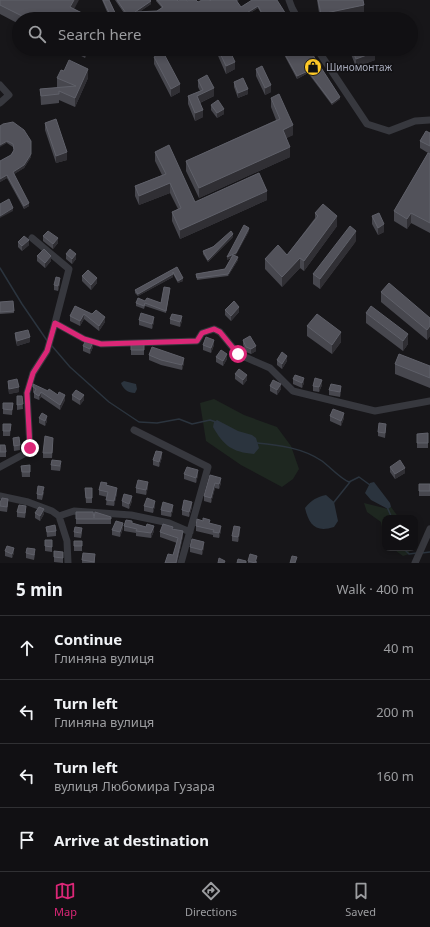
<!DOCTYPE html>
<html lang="en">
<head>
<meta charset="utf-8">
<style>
	:root { --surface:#111013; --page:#1a191c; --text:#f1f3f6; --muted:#9c9da0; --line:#303033; --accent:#db2777 }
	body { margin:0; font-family:"Noto Sans",sans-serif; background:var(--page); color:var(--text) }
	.controls { position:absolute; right:12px; bottom:12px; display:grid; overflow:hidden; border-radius:8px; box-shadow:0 2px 6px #0003 }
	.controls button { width:36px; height:36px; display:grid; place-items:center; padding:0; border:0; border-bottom:1px solid var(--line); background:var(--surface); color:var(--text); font:20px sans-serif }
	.stop { position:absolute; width:12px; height:12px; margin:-9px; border:3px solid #db2777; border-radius:50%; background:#fff }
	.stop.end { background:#db2777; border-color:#fff; box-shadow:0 1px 4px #0008 }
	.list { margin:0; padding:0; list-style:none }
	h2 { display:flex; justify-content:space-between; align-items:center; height:52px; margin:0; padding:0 16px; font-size:17px }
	h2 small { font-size:13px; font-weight:400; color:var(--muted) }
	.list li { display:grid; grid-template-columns:26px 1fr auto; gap:12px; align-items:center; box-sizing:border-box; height:64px; padding:0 16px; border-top:1px solid var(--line) }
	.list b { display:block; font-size:15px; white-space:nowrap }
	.list p { margin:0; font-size:13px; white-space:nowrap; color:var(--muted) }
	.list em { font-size:13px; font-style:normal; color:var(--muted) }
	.icon { flex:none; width:22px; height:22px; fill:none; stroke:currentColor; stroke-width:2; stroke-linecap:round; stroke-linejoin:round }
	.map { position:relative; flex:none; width:430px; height:563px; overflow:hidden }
	.search { position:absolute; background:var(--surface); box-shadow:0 2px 6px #0003; left:12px; right:12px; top:12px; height:44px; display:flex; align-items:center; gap:10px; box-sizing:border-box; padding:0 14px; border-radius:22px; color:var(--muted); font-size:15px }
	.sheet { height:308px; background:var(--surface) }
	nav { display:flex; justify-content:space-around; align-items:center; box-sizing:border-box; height:56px; border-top:1px solid var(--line); background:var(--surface); font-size:11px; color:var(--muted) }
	nav a { display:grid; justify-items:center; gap:2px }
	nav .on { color:var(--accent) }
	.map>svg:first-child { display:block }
</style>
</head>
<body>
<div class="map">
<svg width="430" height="563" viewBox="0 0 430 563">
	<rect width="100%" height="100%" fill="#171619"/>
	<path fill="#1e2720" d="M 214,399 L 244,415 L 277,427 L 291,446 L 299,469 L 293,479 L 282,487 L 241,465 L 206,441 L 200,403 Z
		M 364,503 L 388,509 L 391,507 L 399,518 L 385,518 L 385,543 L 381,522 L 367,512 Z
		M 392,548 L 410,548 L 409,554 L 403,556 Z"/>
	<path fill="#2b343e" d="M 124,381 L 136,384 L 137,389 L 135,393 C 128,393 123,389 121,383 Z
		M 217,420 L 238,431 L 252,435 L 256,438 L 259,448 L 254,454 C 232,452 224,446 213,427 L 214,422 Z
		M 374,482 L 390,503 L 391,507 L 388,509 L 371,500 L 365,493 L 370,483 Z
		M 326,495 L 334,502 L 338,521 L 334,527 C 316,533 309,525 305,508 C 311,500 317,497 326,495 Z"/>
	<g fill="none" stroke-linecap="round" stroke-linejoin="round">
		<path stroke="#2b343e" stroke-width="1.5" d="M 0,268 L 22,304 L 48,342
			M 52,346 L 70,367 L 109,402 L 139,422 L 157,423 L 179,419 L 192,424 L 210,420 L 216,422
			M 257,443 C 279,445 303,448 322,461 C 330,467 341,479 349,482 L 359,477 L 370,485
			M 334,502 L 350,482
			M 387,507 L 392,518
			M 403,548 L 409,554 L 417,553
			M 422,553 L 430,552"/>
		<path stroke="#37383e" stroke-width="7" d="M 289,0 L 292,8 L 298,19
			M 317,49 L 367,124 L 389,131 L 415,121 L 430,120
			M 0,85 L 9,95 L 0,103
			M 32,238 L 69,269 L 55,323 L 84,339 L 101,344 L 197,341 L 202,333 L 214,329 L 220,332 L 238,354 L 270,368 L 293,391 L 375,411 L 430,401
			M 134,430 L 208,467 L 181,563
			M 0,467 L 24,454 L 30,448 L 27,393 L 33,373 L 47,351 L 55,323
			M 0,496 L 28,502 L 52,511 L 59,516 L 67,541 L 68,563
			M 59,516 L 74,511 L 131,515 L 169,523 L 190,532
			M 415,563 L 430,529"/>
	</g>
	<path fill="#47474e" d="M 0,0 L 74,9 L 94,19 L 19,19 L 19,24 L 0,14 Z
		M 102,0 L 109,0 L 118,19 L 110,19 Z
		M 115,0 L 150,0 L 151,4 L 139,12 L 157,11 L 162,8 L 156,1 L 156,0 L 177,0 L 178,1 L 187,1 L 198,2 L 211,0 L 239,0 L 237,1 L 241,7 L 252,0 L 289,19 L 264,19 L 258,8 L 241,19 L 128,19 Z
		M 317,0 L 363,0 L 364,12 L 334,19 L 320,19 Z
		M 68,49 L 89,49 L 85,58 Z
		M 215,49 L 229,49 L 235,69 L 226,74 Z
		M 281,49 L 309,49 L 340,99 L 332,105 L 308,73 L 297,79 Z
		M 349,49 L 373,49 L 375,60 L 356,67 Z
		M 154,57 L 180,92 L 171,97 L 154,64 Z
		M 256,69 L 271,92 L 265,95 L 256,76 Z
		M 57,78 L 88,78 L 75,107 L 59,100 L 59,103 L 41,105 L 40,89 L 59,88 L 57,87 Z
		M 198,80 L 214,96 L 200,103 L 203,117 L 195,121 L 188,104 L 188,96 L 200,91 L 198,87 Z
		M 234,82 L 248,94 L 238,98 L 234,87 Z
		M 271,98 L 293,135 L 286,138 L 290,157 L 199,198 L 186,171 L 186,161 L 276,120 L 271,107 Z
		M 211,105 L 224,114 L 217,118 L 211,110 Z
		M 45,123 L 67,160 L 56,163 L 45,130 Z
		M 0,126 L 31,141 L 31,157 L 24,168 L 14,174 L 29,206 L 24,209 L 7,178 L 0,182 L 0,161 L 11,155 L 14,150 L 13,147 L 7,143 Z
		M 430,133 L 430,233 L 411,223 L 407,229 L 394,221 L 394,211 L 428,153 L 420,148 L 420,141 Z
		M 155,152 L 195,202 L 267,200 L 180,239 L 172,221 L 172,212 L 178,209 L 170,193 L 139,205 L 135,196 L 135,186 L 162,175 L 155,161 Z
		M 315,213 L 337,226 L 304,271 L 300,268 L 282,287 L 265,269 L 265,259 L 287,255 L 315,218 Z
		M 372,216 L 384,232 L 378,235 L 372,224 Z
		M 249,231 L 235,256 L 238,260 L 228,276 L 197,280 L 196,274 L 225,269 L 231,258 L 227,260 Z
		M 43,236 L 58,243 L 53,249 L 43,241 Z
		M 233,237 L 208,262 L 203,254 L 203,251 Z
		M 356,241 L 320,289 L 313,284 L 313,274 Z
		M 18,242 L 29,245 L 22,251 L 18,247 Z
		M 66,254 L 76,259 L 72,264 L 66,259 Z
		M 37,256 L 51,261 L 45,268 L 37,261 Z
		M 177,267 L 183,281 L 178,283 L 173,274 L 173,277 L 138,296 L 135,293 L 135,290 Z
		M 82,276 L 97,283 L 91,290 L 82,281 Z
		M 60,283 L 58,291 L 54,290 L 54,285 Z
		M 170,290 L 166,313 L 145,306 L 144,309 L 136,306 L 136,303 L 161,303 Z
		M 381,292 L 430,318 L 430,336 L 427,340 L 381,302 Z
		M 13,301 L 14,313 L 0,314 L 0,302 Z
		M 75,306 L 105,322 L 99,331 L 84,319 L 80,326 L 70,321 L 70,316 Z
		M 225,310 L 239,312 L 231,321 L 225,315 Z
		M 366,313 L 408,344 L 403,351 L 366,323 Z
		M 170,319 L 182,321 L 180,327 L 170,324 Z
		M 139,320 L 154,322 L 152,329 L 139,325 Z
		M 307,326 L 341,342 L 332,354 L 307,336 Z
		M 15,333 L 30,342 L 17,346 L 15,338 Z
		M 243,340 L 256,351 L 251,354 L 246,352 L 243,345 Z
		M 131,344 L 144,344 L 144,355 L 131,355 Z
		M 203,345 L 214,345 L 211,353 L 203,350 Z
		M 83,346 L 93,347 L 90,354 L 83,351 Z
		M 149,355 L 184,363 L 182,370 L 161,365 L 149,360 Z
		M 216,357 L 227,359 L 223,366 L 216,362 Z
		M 277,360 L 287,361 L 282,369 L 277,365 Z
		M 395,364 L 430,366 L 430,388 L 395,374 Z
		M 235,374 L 247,380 L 243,385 L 235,379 Z
		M 293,379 L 304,383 L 302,388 L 293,384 Z
		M 8,381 L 19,392 L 9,394 L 8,386 Z
		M 322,385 L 319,392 L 313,391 L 313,386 Z
		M 270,386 L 281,389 L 277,395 L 270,391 Z
		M 33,387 L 58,395 L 65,400 L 60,410 L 41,397 L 39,400 L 34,398 L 34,393 L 33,392 Z
		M 329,390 L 341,391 L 340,397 L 329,395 Z
		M 72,395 L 84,400 L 80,405 L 72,400 Z
		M 17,396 L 22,396 L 23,409 L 17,410 Z
		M 3,403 L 13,403 L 12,415 L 3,414 Z
		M 330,416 L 344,418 L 341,426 L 330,421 Z
		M 39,418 L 47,421 L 45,426 L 39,423 Z
		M 3,424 L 11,424 L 10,436 L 3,436 Z
		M 386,429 L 385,438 L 378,436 L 378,432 Z
		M 428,433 L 428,448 L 417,448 L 417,434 Z
		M 13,438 L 20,445 L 20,450 L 14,451 Z
		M 53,443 L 52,458 L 43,458 L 43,453 Z
		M 0,445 L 6,452 L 6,457 L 0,457 Z
		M 162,457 L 159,467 L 153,465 L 153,460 Z
		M 30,465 L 30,477 L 22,477 L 21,466 Z
		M 51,465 L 61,466 L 60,471 L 51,470 Z
		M 390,467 L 405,473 L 395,479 L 390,472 Z
		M 184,474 L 198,475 L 196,483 L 184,479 Z
		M 210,475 L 221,483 L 219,489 L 215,488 L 211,503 L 204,501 L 204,496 Z
		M 419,484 L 430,484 L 430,496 L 419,496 Z
		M 107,485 L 117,493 L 114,506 L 106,505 L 107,497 L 99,495 L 99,490 Z
		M 148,487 L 146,495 L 136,493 L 136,488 Z
		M 85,488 L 92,498 L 92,503 L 86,503 Z
		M 44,492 L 42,500 L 37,499 L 37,494 Z
		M 0,501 L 8,504 L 7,512 L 0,511 Z
		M 122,501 L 132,501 L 129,509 L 122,506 Z
		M 144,506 L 155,506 L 153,513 L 144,511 Z
		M 192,507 L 189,517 L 182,515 L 182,510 Z
		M 161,510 L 173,510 L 171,517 L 161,515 Z
		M 26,511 L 25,518 L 17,517 L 17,512 Z
		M 76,512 L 94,518 L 111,517 L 111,524 L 76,524 Z
		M 35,513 L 44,514 L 40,521 L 35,518 Z
		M 132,523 L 154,531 L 151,538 L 136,536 L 136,533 L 124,531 L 124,526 Z
		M 210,523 L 221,531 L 219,538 L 213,537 L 213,535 L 196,531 L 196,526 Z
		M 46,527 L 56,531 L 56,536 L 47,537 Z
		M 123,528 L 120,537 L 112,535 L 112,530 Z
		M 173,529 L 183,536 L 177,563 L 165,563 L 173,555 L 177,543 L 160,537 L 160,532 Z
		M 74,532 L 82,533 L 81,538 L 74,537 Z
		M 240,532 L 238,542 L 232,541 L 232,536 Z
		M 45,540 L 52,540 L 52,552 L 45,551 Z
		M 74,541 L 82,541 L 82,551 L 74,551 Z
		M 190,547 L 204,547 L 202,555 L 190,552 Z
		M 5,551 L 14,553 L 12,558 L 5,556 Z
		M 26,553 L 35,554 L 34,560 L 26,558 Z
		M 54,557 L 63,558 L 63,563 L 54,562 Z
		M 95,559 L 95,563 L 82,563 L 82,560 Z
		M 248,561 L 257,561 L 257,563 L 248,563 Z"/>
	<path fill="#302f34" d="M 74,0 L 79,0 L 70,17 L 70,7 Z
		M 151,1 L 151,4 L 135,15 L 135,12 Z
		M 364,5 L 364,12 L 334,19 L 321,19 L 321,14 Z
		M 258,6 L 258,8 L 241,19 L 237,19 Z
		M 85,49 L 89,49 L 85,58 Z
		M 142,49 L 148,49 L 134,55 L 134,52 Z
		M 375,52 L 375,60 L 356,67 L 356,59 Z
		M 235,62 L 235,69 L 226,74 L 226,66 Z
		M 88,69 L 88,78 L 75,107 L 75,98 Z
		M 308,71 L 308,73 L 297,79 L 297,76 Z
		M 180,84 L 180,92 L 171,97 L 171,89 Z
		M 271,85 L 271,92 L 265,95 L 265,88 Z
		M 214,88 L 214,96 L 197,104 L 197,96 Z
		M 248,89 L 248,94 L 238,98 L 238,93 Z
		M 340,97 L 340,99 L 332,105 L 332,103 Z
		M 224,109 L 224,114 L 217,118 L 217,113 Z
		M 203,110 L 203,117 L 195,121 L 195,113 Z
		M 293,125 L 293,135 L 283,140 L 283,130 Z
		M 7,141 L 7,143 L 0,147 L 0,145 Z
		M 290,147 L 290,157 L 199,198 L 199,188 Z
		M 67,152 L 67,160 L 56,163 L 56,156 Z
		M 31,154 L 31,157 L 24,168 L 13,175 L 13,172 Z
		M 7,175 L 7,178 L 0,182 L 0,179 Z
		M 170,183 L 170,193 L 139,205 L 139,196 Z
		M 267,191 L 267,200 L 180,239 L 180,230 Z
		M 29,203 L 29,206 L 24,209 L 24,206 Z
		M 13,208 L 13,211 L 0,218 L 0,216 Z
		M 411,213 L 411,223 L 407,229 L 407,219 Z
		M 337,216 L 337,226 L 304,271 L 304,261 Z
		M 384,224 L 384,232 L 378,235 L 378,228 Z
		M 249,228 L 249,231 L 236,255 L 227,260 L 227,257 Z
		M 356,231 L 356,241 L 320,289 L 320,279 Z
		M 233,234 L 233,237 L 208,262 L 208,260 Z
		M 58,238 L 58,243 L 53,249 L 53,244 Z
		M 29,240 L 29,245 L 22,251 L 22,246 Z
		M 76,254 L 76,259 L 72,264 L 72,259 Z
		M 51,256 L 51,261 L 45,268 L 45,263 Z
		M 238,257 L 238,260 L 228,276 L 228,274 Z
		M 300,258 L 300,268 L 282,287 L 282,277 Z
		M 173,272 L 173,277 L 138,296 L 138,294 Z
		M 60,278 L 60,283 L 58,291 L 58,286 Z
		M 97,278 L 97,283 L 91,290 L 91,285 Z
		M 183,278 L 183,281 L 178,283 L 178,281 Z
		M 239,307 L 239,312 L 231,321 L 231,316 Z
		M 84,314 L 84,319 L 80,326 L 80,321 Z
		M 182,316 L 182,321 L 180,327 L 180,322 Z
		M 105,317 L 105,322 L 99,331 L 99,326 Z
		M 154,317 L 154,322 L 152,329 L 152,324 Z
		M 430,326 L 430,336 L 427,340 L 427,330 Z
		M 341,332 L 341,342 L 332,354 L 332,345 Z
		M 408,334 L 408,344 L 403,351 L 403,341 Z
		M 30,337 L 30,342 L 17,346 L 17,341 Z
		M 214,340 L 214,345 L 211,353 L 211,348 Z
		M 93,342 L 93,347 L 90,354 L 90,349 Z
		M 256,346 L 256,351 L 251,354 L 251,349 Z
		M 227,354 L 227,359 L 223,366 L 223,361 Z
		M 287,356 L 287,361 L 282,369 L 282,364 Z
		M 184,358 L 184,363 L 182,370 L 182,365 Z
		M 247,375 L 247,380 L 243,385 L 243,380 Z
		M 304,378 L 304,383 L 302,388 L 302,383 Z
		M 322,380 L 322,385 L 319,392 L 319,387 Z
		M 281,384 L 281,389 L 277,395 L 277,390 Z
		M 341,386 L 341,391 L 340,397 L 340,392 Z
		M 19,387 L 19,392 L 9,394 L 9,389 Z
		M 41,392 L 41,397 L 39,400 L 39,396 Z
		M 65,395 L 65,400 L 60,410 L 60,405 Z
		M 84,395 L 84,400 L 80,405 L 80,400 Z
		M 344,413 L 344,418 L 341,426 L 341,421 Z
		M 47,416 L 47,421 L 45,426 L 45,421 Z
		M 162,452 L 162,457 L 159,467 L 159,462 Z
		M 405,468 L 405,473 L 395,479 L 395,474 Z
		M 198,470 L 198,475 L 196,483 L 196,478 Z
		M 221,478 L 221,483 L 219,489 L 219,484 Z
		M 148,482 L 148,487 L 146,495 L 146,490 Z
		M 215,483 L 215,488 L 211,503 L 211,498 Z
		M 117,488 L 117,493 L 114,506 L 114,501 Z
		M 132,496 L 132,501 L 129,509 L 129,504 Z
		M 155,501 L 155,506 L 153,513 L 153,508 Z
		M 192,502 L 192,507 L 189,517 L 189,512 Z
		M 173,505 L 173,510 L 171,517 L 171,512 Z
		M 44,509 L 44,514 L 40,521 L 40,516 Z
		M 123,523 L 123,528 L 120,537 L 120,532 Z
		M 154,526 L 154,531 L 151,538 L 151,533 Z
		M 221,526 L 221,531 L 219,538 L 219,533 Z
		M 240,527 L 240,532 L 238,542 L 238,537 Z
		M 183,531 L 183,536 L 177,563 L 176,563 Z
		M 204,542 L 204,547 L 202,555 L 202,550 Z
		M 14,548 L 14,553 L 12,558 L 12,554 Z"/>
	<path fill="#52525a" stroke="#5f6069" d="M 0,0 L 74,0 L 70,7 L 94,19 L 28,19 L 0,5 Z
		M 103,0 L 109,0 L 118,19 L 112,19 Z
		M 117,0 L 150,0 L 151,1 L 135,12 L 157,11 L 163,7 L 157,0 L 177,0 L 178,1 L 180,0 L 187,0 L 187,1 L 189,0 L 196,0 L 198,2 L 202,0 L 210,0 L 210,1 L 211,0 L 236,0 L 241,7 L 252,0 L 277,0 L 289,19 L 265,19 L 258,6 L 237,19 L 130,19 Z
		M 318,0 L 363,0 L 364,5 L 321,14 Z
		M 133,49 L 142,49 L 134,52 Z
		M 218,49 L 229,49 L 235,62 L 226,66 Z
		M 282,49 L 309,49 L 340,97 L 332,103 L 308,71 L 297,76 Z
		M 352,49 L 373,49 L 375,52 L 356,59 Z
		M 163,52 L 180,84 L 171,89 L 154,57 Z
		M 69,60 L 88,69 L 75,98 L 59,91 L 59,94 L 41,96 L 40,89 L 76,86 L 57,78 L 61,70 L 64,71 Z
		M 262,66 L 271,85 L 265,88 L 256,69 Z
		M 207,75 L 214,88 L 197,96 L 203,110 L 195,113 L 188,96 L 203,90 L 198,80 Z
		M 243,78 L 248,89 L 238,93 L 234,82 Z
		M 279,94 L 293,125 L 283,130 L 290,147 L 199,188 L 186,161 L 280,119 L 271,98 Z
		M 218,100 L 224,109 L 217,113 L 211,105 Z
		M 56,119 L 67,152 L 56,156 L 45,123 Z
		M 13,122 L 24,130 L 31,141 L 31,154 L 24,165 L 13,172 L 29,203 L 24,206 L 7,175 L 0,179 L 0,161 L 11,155 L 14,150 L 13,144 L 7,141 L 0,145 L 0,126 L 3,124 Z
		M 426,131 L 430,133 L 430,146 L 420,141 Z
		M 169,145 L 195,202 L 259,173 L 267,191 L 180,230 L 172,212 L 181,208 L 170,183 L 139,196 L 135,186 L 166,174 L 155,152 Z
		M 428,153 L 430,154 L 430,223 L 411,213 L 407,219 L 394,211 Z
		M 9,199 L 13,208 L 0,216 L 0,204 Z
		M 323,204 L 337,216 L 304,261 L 300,258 L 282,277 L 265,259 L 278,245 L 287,255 L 318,216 L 315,213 Z
		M 379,213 L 384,224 L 378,228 L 372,216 Z
		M 244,225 L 249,228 L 236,253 L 227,257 Z
		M 350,226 L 356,231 L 320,279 L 313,274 Z
		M 48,231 L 58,238 L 53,244 L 43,236 Z
		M 231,231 L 233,234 L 208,260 L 203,251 L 213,247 Z
		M 24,236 L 29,240 L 22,246 L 18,242 Z
		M 44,249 L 51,256 L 45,263 L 37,256 Z
		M 70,249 L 76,254 L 72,259 L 66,254 Z
		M 233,255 L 238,257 L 228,274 L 197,278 L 196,274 L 225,269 Z
		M 177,267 L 183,278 L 178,281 L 173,272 L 173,274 L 138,294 L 135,290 Z
		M 88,270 L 97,278 L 91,285 L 82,276 Z
		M 56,277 L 60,278 L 58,286 L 54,285 Z
		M 389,283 L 430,318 L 430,326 L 427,330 L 381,292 Z
		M 164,287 L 170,288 L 166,311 L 145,303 L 144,306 L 136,303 L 138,298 L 145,301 L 147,298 L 161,303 Z
		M 13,301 L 14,311 L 0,312 L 0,302 Z
		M 234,301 L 239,307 L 231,316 L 225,310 Z
		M 75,306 L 92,314 L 96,310 L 105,317 L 99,326 L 84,314 L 80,321 L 70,316 Z
		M 371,306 L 408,334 L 403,341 L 366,313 Z
		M 141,313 L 154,317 L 152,324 L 139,320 Z
		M 172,314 L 182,316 L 180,322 L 170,319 Z
		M 317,314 L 341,332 L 332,345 L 307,326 Z
		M 28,330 L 30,337 L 17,341 L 15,333 Z
		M 250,336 L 256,346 L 251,349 L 246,347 L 243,340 Z
		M 206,337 L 214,340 L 211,348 L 203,345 Z
		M 86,340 L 93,342 L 90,349 L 83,346 Z
		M 131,344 L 144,344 L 144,350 L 131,350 Z
		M 152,347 L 184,358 L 182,365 L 161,360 L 149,355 Z
		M 221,350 L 227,354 L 223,361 L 216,357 Z
		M 282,352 L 287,356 L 282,364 L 277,360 Z
		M 399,354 L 430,366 L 430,378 L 395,364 Z
		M 239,369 L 247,375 L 243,380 L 235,374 Z
		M 295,375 L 304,378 L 302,383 L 293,379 Z
		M 315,378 L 322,380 L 319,387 L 313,386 Z
		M 17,379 L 19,387 L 9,389 L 8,381 Z
		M 273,380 L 281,384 L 277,390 L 270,386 Z
		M 33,384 L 48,391 L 49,389 L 58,395 L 59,392 L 65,395 L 60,405 L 41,392 L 39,396 L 34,393 L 36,389 L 33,387 Z
		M 331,384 L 341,386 L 340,392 L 329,390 Z
		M 76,390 L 84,395 L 80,400 L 72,395 Z
		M 17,396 L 22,396 L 23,404 L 17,405 Z
		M 3,403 L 13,403 L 12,410 L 3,409 Z
		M 333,409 L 344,413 L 341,421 L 330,416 Z
		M 42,413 L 47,416 L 45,421 L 39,418 Z
		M 379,423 L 386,424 L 385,433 L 378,432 Z
		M 3,424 L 11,424 L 10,431 L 3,431 Z
		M 428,433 L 428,443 L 417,443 L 417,434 Z
		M 45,436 L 53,438 L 52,453 L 43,453 Z
		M 19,437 L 20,445 L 14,446 L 13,438 Z
		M 0,445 L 5,445 L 6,452 L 0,452 Z
		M 156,451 L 162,452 L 159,462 L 153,460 Z
		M 52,460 L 61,461 L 60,466 L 51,465 Z
		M 400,460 L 405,468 L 395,474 L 390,467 Z
		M 30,465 L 30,472 L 22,472 L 21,466 Z
		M 187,467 L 198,470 L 196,478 L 184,474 Z
		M 210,475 L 221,478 L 219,484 L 215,483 L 211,498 L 204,496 Z
		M 138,480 L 148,482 L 146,490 L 136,488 Z
		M 101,482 L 107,483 L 106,485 L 117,488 L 114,501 L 106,500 L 108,492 L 99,490 Z
		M 419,484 L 430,484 L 430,491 L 419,491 Z
		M 38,486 L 44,487 L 42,495 L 37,494 Z
		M 85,488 L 92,488 L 92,498 L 86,498 Z
		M 124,494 L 132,496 L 129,504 L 122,501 Z
		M 2,498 L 8,499 L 7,507 L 0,506 L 0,501 L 1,501 Z
		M 147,498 L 155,501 L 153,508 L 144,506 Z
		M 184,500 L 192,502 L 189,512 L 182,510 Z
		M 163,502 L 173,505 L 171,512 L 161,510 Z
		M 19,505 L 26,506 L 25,513 L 17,512 Z
		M 39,507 L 44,509 L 40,516 L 35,513 Z
		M 76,512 L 93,512 L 94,518 L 95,512 L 111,517 L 111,519 L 76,519 Z
		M 203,518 L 210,520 L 209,523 L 221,526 L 219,533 L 213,532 L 214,530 L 196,526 L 197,519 L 203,521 Z
		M 126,520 L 132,521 L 132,523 L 146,527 L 147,524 L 154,526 L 151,533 L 136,531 L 137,529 L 124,526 Z
		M 116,521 L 123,523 L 120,532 L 112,530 Z
		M 163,524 L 173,527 L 172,529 L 183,531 L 176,563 L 165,563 L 168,554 L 173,555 L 178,538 L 160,532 Z
		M 55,525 L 56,531 L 47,532 L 46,527 Z
		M 234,526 L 240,527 L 238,537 L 232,536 Z
		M 75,527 L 82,528 L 81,533 L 74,532 Z
		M 192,539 L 204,542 L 202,550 L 190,547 Z
		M 45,540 L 52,540 L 52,547 L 45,546 Z
		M 74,541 L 82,541 L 82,546 L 74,546 Z
		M 7,546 L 14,548 L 12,554 L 5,551 Z
		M 27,548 L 35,549 L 34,555 L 26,553 Z
		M 54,551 L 63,552 L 63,558 L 54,557 Z
		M 83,553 L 95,554 L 94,562 L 82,560 Z
		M 250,554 L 257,556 L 255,563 L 248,561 Z
		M 292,556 L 297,557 L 295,563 L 290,563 Z
		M 219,558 L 225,561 L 224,563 L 218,563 Z
		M 238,559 L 246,561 L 246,563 L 237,563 Z"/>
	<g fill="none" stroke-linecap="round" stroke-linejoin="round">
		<path stroke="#db2777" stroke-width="5" d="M 30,448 L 27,393 L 33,373 L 47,351 L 55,323 L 84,339 L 101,344 L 197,341 L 202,333 L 214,329 L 220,332 L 238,354"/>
	</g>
	<defs>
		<g id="shop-disc" transform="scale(0.9)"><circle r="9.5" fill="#ffca28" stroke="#121114"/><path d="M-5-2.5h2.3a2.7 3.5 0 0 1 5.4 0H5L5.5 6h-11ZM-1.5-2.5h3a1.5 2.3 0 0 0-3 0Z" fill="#111"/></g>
	</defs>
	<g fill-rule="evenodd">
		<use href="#shop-disc" x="313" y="67"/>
	</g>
	<g text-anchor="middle" stroke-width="3" stroke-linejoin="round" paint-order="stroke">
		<g font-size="10" fill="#a7abba" stroke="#121114" text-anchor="start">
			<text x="326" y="71">Шиномонтаж</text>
		</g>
	</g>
</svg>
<div class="controls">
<button><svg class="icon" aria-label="layers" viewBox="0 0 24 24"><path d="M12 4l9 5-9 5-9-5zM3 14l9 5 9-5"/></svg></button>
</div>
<div class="stop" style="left:238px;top:354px"></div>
<div class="stop end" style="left:30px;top:448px"></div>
<div class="search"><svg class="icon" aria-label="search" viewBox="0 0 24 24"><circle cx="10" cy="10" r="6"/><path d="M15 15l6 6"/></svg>Search here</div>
</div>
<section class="sheet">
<h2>5 min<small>Walk · 400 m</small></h2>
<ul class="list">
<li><svg class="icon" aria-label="ahead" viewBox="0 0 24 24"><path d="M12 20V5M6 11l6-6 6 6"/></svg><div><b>Continue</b><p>Глиняна вулиця</p></div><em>40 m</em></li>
<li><svg class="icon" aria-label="left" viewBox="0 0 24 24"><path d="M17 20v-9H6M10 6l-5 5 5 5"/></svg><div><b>Turn left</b><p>Глиняна вулиця</p></div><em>200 m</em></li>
<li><svg class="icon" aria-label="left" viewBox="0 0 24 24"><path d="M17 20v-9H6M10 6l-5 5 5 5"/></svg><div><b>Turn left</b><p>вулиця Любомира Гузара</p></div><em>160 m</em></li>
<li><svg class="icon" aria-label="arrive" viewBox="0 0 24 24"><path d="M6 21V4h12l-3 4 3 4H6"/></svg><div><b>Arrive at destination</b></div></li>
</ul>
</section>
<nav>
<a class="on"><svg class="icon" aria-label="map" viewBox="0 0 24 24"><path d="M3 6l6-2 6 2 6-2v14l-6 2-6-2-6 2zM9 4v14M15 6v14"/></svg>Map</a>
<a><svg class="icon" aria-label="directions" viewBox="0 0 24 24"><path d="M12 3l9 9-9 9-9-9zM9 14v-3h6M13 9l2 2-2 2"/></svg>Directions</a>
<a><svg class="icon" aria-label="saved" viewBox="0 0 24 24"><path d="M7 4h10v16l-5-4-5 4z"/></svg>Saved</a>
</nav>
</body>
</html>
